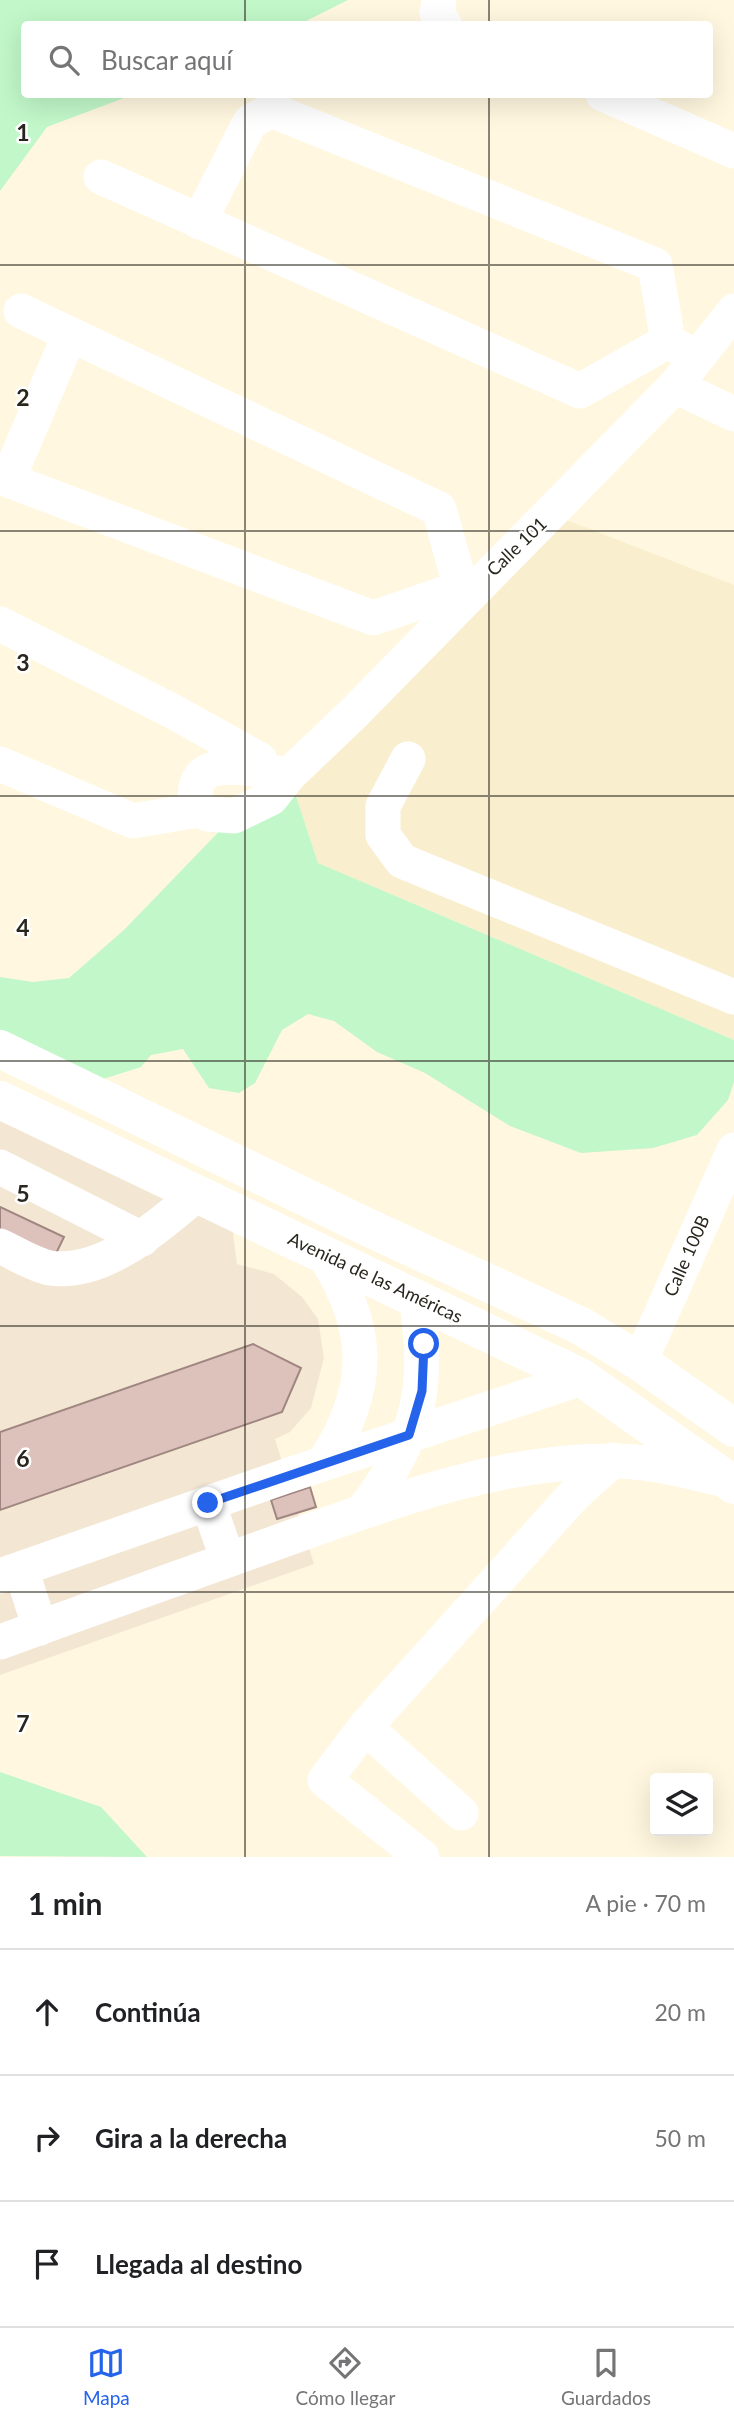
<!DOCTYPE html>
<html lang="es">
<head>
<meta charset="utf-8">
<style>
	:root { --surface:#fff; --page:#f2f2f2; --text:#202124; --muted:#757577; --line:#e0e0e0; --accent:#2563eb }
	body { margin:0; font-family:Lato,sans-serif; background:var(--page); color:var(--text) }
	.controls { position:absolute; right:21px; bottom:21px; display:grid; overflow:hidden; border-radius:7px; box-shadow:0 7px 28px #0002 }
	.controls button { width:63px; height:63px; display:grid; place-items:center; padding:0; border:0; border-bottom:2px solid var(--line); background:var(--surface); color:var(--text); font:35px sans-serif }
	.stop { position:absolute; width:21px; height:21px; margin:-16px; border:5px solid #2563eb; border-radius:50%; background:#fff }
	.stop.end { background:#2563eb; border-color:#fff; box-shadow:0 2px 7px #0008 }
	.list { margin:0; padding:0; list-style:none }
	h2 { display:flex; justify-content:space-between; align-items:center; height:91px; margin:0; padding:0 28px; font-size:30px }
	h2 small { font-size:23px; font-weight:400; color:var(--muted) }
	.list li { display:grid; grid-template-columns:46px 1fr auto; gap:21px; align-items:center; box-sizing:border-box; height:126px; padding:0 28px; border-top:2px solid var(--line) }
	.list b { display:block; font-size:26px; white-space:nowrap }
	.list em { font-size:23px; font-style:normal; color:var(--muted) }
	.icon { flex:none; width:38px; height:38px; fill:none; stroke:currentColor; stroke-width:2; stroke-linecap:round; stroke-linejoin:round }
	.map { position:relative; flex:none; width:734px; height:1857px; overflow:hidden }
	.search { position:absolute; background:var(--surface); box-shadow:0 7px 28px #0002; left:21px; right:21px; top:21px; height:77px; display:flex; align-items:center; gap:18px; box-sizing:border-box; padding:0 24px; border-radius:7px; color:var(--muted); font-size:26px }
	.sheet { height:469px; background:var(--surface) }
	nav { display:flex; justify-content:space-around; align-items:center; box-sizing:border-box; height:98px; border-top:2px solid var(--line); background:var(--surface); font-size:19px; color:var(--muted) }
	nav a { display:grid; justify-items:center; gap:4px }
	nav .on { color:var(--accent) }
	.map>svg:first-child { display:block }
</style>
</head>
<body>
<div class="map">
<svg width="734" height="1857" viewBox="0 0 734 1857">
	<rect width="100%" height="100%" fill="#fff7df"/>
	<path fill="#f3e7d3" d="M 0,1100 L 230,1210 L 237,1264 L 274,1274 L 302,1297 L 318,1319 L 324,1358 L 311,1408 L 290,1432 L 275,1439 L 314,1564 L 0,1675 Z"/>
	<path fill="#f9efcf" d="M 551,514 L 734,585 L 734,1040 L 318,863 L 289,775 Z"/>
	<path fill="#c1f7c9" d="M 0,0 L 348,0 L 300,24 L 24,24 L 24,94 L 132,95 L 47,127 L 0,191 Z
		M 289,775 L 318,863 L 734,1040 L 734,1082 L 728,1100 L 697,1135 L 653,1148 L 581,1153 L 510,1126 L 425,1073 L 377,1052 L 334,1021 L 308,1014 L 282,1030 L 255,1083 L 239,1093 L 209,1088 L 183,1049 L 151,1055 L 141,1067 L 78,1087 L 0,1049 L 0,977 L 33,982 L 69,978 L 124,930 L 234,816 Z
		M 0,1772 L 101,1807 L 147,1857 L 0,1856 Z"/>
	<path fill="#ddc1bb" stroke="#a08681" stroke-width="2" d="M 0,1207 L 64,1237 L 50,1266 L 0,1243 Z
		M 253,1344 L 301,1368 L 282,1412 L 0,1510 L 0,1432 Z
		M 310,1487 L 316,1507 L 277,1519 L 271,1500 Z"/>
	<g fill="none" stroke-linecap="round" stroke-linejoin="round">
		<path stroke="#fff" stroke-width="35" d="M 439,0 L 437,13 L 444,24
			M 603,94 L 734,151
			M 101,177 L 580,391 L 668,341 L 697,358
			M 199,222 L 250,122 L 266,113 L 276,112 L 655,265 L 668,341
			M 21,311 L 439,509 L 461,588 L 469,594
			M 675,386 L 734,414
			M 0,477 L 373,618 L 461,588
			M 8,479 L 70,334
			M 0,624 L 174,712 L 260,760
			M 408,759 L 383,806 L 383,835 L 402,861 L 734,997
			M 0,764 L 133,821 L 198,810
			M 289,775 C 254,770 181,748 198,810 L 208,814 L 234,816 L 271,798 L 289,775 L 354,713 L 675,386 L 734,311
			M 0,1167 L 142,1239
			M 0,1246 C 15,1253 34,1265 50,1268 C 104,1276 158,1226 197,1194
			M 640,1362 L 734,1150
			M 323,1464 C 372,1390 372,1331 325,1256
			M 208,1503 L 228,1560
			M 363,1511 C 419,1439 431,1387 416,1297
			M 21,1569 L 40,1628
			M 0,1576 L 286,1476 L 582,1378
			M 0,1642 C 96,1607 192,1573 289,1538 C 393,1501 498,1461 610,1461 C 649,1460 688,1472 725,1480
			M 365,1727 L 461,1813
			M 422,1857 L 325,1780 L 365,1727 L 574,1495 L 613,1460"/>
		<path stroke="#fff" stroke-width="38" d="M 0,1049 L 365,1226 L 581,1326 L 640,1362 L 734,1428
			M 0,1100 L 582,1378 L 734,1485"/>
	</g>
	<g fill="none" stroke-linecap="round" stroke-linejoin="round">
		<path stroke="#2563eb" stroke-width="9" d="M 208,1503 L 409,1435 L 422,1391 L 424,1344"/>
	</g>
	<path fill="none" stroke="#29261d" stroke-width="2" stroke-opacity="0.55" d="M 245,0 L 245,24M 489,0 L 489,24M 245,94 L 245,1857M 489,94 L 489,1857M 0,265 L 734,265M 0,531 L 734,531M 0,796 L 734,796M 0,1061 L 734,1061M 0,1326 L 734,1326M 0,1592 L 734,1592"/>
	<g text-anchor="middle" stroke-width="5" stroke-linejoin="round" paint-order="stroke">
		<g font-size="18" fill="#29261d" stroke="#fff">
			<text transform="translate(517 547) rotate(-44)" y="6">Calle 101</text>
			<text transform="translate(687 1256) rotate(-66)" y="6">Calle 100B</text>
			<text transform="translate(375 1278) rotate(25)" y="6">Avenida de las Américas</text>
		</g>
	</g>
	<g font-size="23" text-anchor="middle" font-weight="bold" fill="#29261d" stroke="#fff" stroke-width="5" stroke-linejoin="round" paint-order="stroke">
		<text x="23" y="141">1</text>
		<text x="23" y="406">2</text>
		<text x="23" y="671">3</text>
		<text x="23" y="936">4</text>
		<text x="23" y="1202">5</text>
		<text x="23" y="1467">6</text>
		<text x="23" y="1732">7</text>
	</g>
</svg>
<div class="controls">
<button><svg class="icon" aria-label="layers" viewBox="0 0 24 24"><path d="M12 4l9 5-9 5-9-5zM3 14l9 5 9-5"/></svg></button>
</div>
<div class="stop" style="left:424px;top:1344px"></div>
<div class="stop end" style="left:208px;top:1503px"></div>
<div class="search"><svg class="icon" aria-label="search" viewBox="0 0 24 24"><circle cx="10" cy="10" r="6"/><path d="M15 15l6 6"/></svg>Buscar aquí</div>
</div>
<section class="sheet">
<h2>1 min<small>A pie · 70 m</small></h2>
<ul class="list">
<li><svg class="icon" aria-label="ahead" viewBox="0 0 24 24"><path d="M12 20V5M6 11l6-6 6 6"/></svg><div><b>Continúa</b></div><em>20 m</em></li>
<li><svg class="icon" aria-label="right" viewBox="0 0 24 24"><path d="M7 20v-9h11M14 6l5 5-5 5"/></svg><div><b>Gira a la derecha</b></div><em>50 m</em></li>
<li><svg class="icon" aria-label="arrive" viewBox="0 0 24 24"><path d="M6 21V4h12l-3 4 3 4H6"/></svg><div><b>Llegada al destino</b></div></li>
</ul>
</section>
<nav>
<a class="on"><svg class="icon" aria-label="map" viewBox="0 0 24 24"><path d="M3 6l6-2 6 2 6-2v14l-6 2-6-2-6 2zM9 4v14M15 6v14"/></svg>Mapa</a>
<a><svg class="icon" aria-label="directions" viewBox="0 0 24 24"><path d="M12 3l9 9-9 9-9-9zM9 14v-3h6M13 9l2 2-2 2"/></svg>Cómo llegar</a>
<a><svg class="icon" aria-label="saved" viewBox="0 0 24 24"><path d="M7 4h10v16l-5-4-5 4z"/></svg>Guardados</a>
</nav>
</body>
</html>
